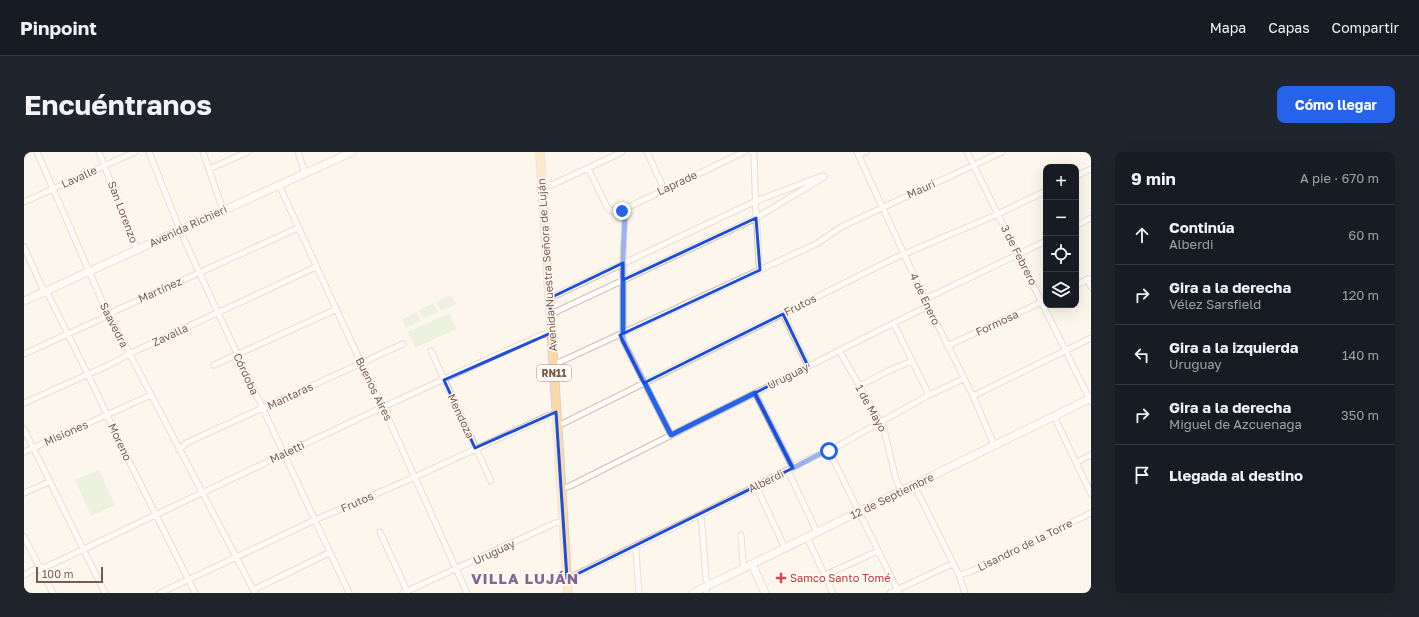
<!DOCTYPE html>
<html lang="es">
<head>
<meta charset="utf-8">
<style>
	:root { --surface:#171b24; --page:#20242c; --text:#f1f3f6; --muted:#9ea1a6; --line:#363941; --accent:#2563eb }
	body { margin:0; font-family:"Golos Text",sans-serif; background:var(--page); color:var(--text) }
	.controls { position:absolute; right:12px; top:12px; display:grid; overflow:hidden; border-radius:8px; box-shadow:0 4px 16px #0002 }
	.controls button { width:36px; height:36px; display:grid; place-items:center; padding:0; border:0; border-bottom:1px solid var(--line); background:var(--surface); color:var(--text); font:20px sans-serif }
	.scale { position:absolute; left:12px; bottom:10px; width:67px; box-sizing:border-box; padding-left:4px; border:2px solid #7a5c4d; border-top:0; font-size:11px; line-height:14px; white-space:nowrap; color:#7a5c4d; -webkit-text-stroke:3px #fffaf3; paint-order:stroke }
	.stop { position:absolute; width:12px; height:12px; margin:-9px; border:3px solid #2563eb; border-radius:50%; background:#fff }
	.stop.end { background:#2563eb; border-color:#fff; box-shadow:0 1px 4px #0008 }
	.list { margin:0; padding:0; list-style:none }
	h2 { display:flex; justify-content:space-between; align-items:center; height:52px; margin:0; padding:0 16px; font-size:17px }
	h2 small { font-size:13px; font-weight:400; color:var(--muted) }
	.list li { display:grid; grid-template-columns:26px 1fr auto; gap:12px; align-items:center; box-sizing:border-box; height:60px; padding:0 16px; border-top:1px solid var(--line) }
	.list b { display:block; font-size:15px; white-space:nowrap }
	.list p { margin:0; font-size:13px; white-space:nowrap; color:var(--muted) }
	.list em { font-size:13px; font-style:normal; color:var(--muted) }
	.icon { flex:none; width:22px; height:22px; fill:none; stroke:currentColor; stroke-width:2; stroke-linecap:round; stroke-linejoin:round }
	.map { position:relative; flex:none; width:1067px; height:441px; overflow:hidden; border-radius:8px }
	header { display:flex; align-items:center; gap:24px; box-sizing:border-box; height:56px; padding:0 20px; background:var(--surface); border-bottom:1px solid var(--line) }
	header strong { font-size:19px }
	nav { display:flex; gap:22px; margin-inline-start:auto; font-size:14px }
	.intro { display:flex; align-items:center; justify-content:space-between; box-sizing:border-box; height:96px; padding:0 24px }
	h1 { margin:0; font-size:28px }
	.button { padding:10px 18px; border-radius:8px; background:var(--accent); color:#fff; font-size:14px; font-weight:700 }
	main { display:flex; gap:24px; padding:0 24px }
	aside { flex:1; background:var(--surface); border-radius:8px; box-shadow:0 4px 16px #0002 }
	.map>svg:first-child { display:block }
</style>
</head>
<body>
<header>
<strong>Pinpoint</strong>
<nav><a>Mapa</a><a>Capas</a><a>Compartir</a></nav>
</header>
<div class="intro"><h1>Encuéntranos</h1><a class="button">Cómo llegar</a></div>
<main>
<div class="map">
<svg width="1067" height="441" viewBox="0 0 1067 441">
	<rect width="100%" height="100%" fill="#fdf6ec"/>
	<path fill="#d8ecc9" d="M 427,143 L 432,152 L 417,159 L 412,150 Z
		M 410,151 L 414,160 L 399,167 L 395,158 Z
		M 393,160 L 397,169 L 382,176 L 378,167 Z
		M 425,161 L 432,177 L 391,196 L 384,180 Z
		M 75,318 L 91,353 L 67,364 L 51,328 Z"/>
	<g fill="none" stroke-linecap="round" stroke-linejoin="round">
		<g stroke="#d1beb0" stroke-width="7">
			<path id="street" d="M 13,0 L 78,149 L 231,441
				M 75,0 L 113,98
				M 125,0 L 156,78 L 175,120 L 325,441
				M 179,0 L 199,58
				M 274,0 L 281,21
				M 623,0 L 640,37
				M 728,0 L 730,3 L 732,66 L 733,74 L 735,112 L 736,118
				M 833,0 L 904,154 L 949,244 L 970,293
				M 943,0 L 1067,250
				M 834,3 L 842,0
				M 564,16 L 583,55 L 586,58 L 594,60 L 720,0
				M 185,17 L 224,0
				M 1052,24 L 1067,17
				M 255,33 L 337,211 L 359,255 L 443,441
				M 518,35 L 530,32 L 598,0
				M 0,50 L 111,0
				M 598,59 L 601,64 L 599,104 L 599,188 L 647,283
				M 1052,74 L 1067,66
				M 0,95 L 18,135 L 25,144 L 71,237 L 98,295 L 171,441
				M 1063,127 L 1067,135
				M 1052,133 L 1067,126
				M 526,146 L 732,49 L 798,24
				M 901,147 L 1022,89
				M 527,162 L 732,66 L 800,25 L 800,24
				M 759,162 L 784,214
				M 870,172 L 905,243
				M 923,194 L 1022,148
				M 815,198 L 860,277 L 871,324 L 877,339
				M 407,199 L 467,329
				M 0,202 L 81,165 L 93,158 L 274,76
				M 529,211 L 536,210 L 792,92 L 817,75 L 978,0
				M 190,213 L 313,157
				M 835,234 L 864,219 L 888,209
				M 731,241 L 769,316
				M 949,244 L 1067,186
				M 0,251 L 85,213 L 105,202 L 292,115
				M 1030,264 L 1067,342
				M 533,274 L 540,271 L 871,106 L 974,62 L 1022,39
				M 0,277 L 81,441
				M 155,298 L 162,291 L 379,192
				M 805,299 L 875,441
				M 0,300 L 127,243
				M 1053,310 L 1067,303
				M 764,319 L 793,380
				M 890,333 L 935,423 L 941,441
				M 732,334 L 761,396
				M 537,337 L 546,334 L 904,154
				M 0,341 L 25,330
				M 677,362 L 682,427 L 685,433
				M 356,380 L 383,439
				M 717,383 L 719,411 L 721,416
				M 0,385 L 29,441
				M 783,385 L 809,441
				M 610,394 L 612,400 L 615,441
				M 0,423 L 9,418 L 24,414 L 359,255 L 517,183 L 527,181
				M 801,423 L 854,399
				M 935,423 L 948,419 L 1067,361
				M 543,427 L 677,362 L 795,302 L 805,299 L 905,243 L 939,227
				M 680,435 L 683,441
				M 229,438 L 305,401
				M 136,441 L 291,368 L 391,325 L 523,264 L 532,261
				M 379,441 L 531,371 L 539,370
				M 866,441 L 928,412"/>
		</g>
		<g stroke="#d6c0b0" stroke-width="9">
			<path id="secondary" d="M 0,149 L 328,0
				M 728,412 L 741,441
				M 669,441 L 1067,246"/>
		</g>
		<g stroke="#dad1cd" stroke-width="10">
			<path id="primary" d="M 516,0 L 544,441"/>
		</g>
		<use href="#street" stroke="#fff" stroke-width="5"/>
		<use href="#secondary" stroke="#fff" stroke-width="7"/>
		<use href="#primary" stroke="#fbd9a5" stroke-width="8"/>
	</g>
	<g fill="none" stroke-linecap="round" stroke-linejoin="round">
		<path stroke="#2563eb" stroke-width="5" d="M 598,59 L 601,64 L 599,104 L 599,188 L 647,283 L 731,241 L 769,316 L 796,302 L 805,299"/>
	</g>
	<path d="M0 0H1067V441H0ZM 732,66 L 736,118 L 596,183 L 620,231 L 759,162 L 784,214 L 731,241 L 769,316 L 543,427 L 532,260 L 451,296 L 420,228 L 527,181 L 526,146 L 599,111 L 599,128 Z" fill="#fdf6ec" fill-opacity=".55" fill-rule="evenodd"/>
	<path fill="none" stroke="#1d4ed8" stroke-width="3" stroke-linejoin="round" d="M 732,66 L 736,118 L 596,183 L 620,231 L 759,162 L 784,214 L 731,241 L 769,316 L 543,427 L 532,260 L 451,296 L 420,228 L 527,181 L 526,146 L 599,111 L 599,128 Z"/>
	<path fill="#e0444e" stroke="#fffaf3" stroke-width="1.5" d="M755 420h4v4h4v4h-4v4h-4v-4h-4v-4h4z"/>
	<g text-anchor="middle" stroke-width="3" stroke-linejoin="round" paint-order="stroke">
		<rect fill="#fffaf3" stroke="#a28b7f" stroke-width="1" x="513" y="213" width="34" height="16" rx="3"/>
		<g font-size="10" font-weight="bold" fill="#7a5c4d">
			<text x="530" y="225">RN11</text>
		</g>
		<g font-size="11" fill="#7a5c4d" stroke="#fffaf3">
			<text transform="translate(55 25) rotate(-24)" y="4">Lavalle</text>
			<text transform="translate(653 31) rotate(-25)" y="4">Laprade</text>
			<text transform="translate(897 37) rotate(-24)" y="4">Mauri</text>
			<text transform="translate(99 60) rotate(69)" y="4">San Lorenzo</text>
			<text transform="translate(164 74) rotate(-25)" y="4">Avenida Richieri</text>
			<text transform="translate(995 103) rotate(63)" y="4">3 de Febrero</text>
			<text transform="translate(523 113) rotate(-94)" y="4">Avenida Nuestra Señora de Luján</text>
			<text transform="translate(136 138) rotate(-24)" y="4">Martínez</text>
			<text transform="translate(901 147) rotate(65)" y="4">4 de Enero</text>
			<text transform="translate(776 153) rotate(-27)" y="4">Frutos</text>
			<text transform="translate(973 171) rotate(-25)" y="4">Formosa</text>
			<text transform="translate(90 173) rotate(63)" y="4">Saavedra</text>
			<text transform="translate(146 183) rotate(-25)" y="4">Zavalla</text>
			<text transform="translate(222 222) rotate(65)" y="4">Córdoba</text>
			<text transform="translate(764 224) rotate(-27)" y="4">Uruguay</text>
			<text transform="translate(350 237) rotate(64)" y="4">Buenos Aires</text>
			<text transform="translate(266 244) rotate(-25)" y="4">Mantaras</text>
			<text transform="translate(847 256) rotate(61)" y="4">1 de Mayo</text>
			<text transform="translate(437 264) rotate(65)" y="4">Mendoza</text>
			<text transform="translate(42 281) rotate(-24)" y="4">Misiones</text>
			<text transform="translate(96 290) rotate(65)" y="4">Moreno</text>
			<text transform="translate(263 300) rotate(-25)" y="4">Maletti</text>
			<text transform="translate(742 329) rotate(-26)" y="4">Alberdi</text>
			<text transform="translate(868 344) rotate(-26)" y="4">12 de Septiembre</text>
			<text transform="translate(333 350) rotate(-24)" y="4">Frutos</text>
			<text transform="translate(1001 393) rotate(-26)" y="4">Lisandro de la Torre</text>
			<text transform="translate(470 400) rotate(-25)" y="4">Uruguay</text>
		</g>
		<g font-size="11" fill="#be3a42" stroke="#fffaf3" text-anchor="start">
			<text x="766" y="430">Samco Santo Tomé</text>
		</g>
		<g font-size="15" font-weight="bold" letter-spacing="1" fill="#846695" stroke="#fffaf3">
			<text x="501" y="432">VILLA LUJÁN</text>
		</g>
	</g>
</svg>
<div class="controls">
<button>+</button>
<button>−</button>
<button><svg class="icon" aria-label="locate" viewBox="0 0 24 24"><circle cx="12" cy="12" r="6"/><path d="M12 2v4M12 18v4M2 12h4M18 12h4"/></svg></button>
<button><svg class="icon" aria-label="layers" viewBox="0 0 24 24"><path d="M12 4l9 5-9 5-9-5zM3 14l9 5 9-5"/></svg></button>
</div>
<div class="scale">100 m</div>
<div class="stop" style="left:805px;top:299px"></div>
<div class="stop end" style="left:598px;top:59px"></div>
</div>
<aside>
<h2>9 min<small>A pie · 670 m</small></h2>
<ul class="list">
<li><svg class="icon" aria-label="ahead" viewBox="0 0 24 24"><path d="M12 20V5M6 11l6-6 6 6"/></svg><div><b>Continúa</b><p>Alberdi</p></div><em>60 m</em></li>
<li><svg class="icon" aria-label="right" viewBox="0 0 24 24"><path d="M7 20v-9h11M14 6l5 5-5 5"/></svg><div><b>Gira a la derecha</b><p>Vélez Sarsfield</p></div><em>120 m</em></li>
<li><svg class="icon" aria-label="left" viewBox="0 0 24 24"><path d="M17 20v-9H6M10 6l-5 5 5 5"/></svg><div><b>Gira a la izquierda</b><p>Uruguay</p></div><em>140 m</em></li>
<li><svg class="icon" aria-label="right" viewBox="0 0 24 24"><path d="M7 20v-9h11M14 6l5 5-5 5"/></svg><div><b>Gira a la derecha</b><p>Miguel de Azcuenaga</p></div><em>350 m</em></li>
<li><svg class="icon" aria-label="arrive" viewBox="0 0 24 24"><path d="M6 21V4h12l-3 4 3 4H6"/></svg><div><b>Llegada al destino</b></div></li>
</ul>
</aside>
</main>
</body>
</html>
